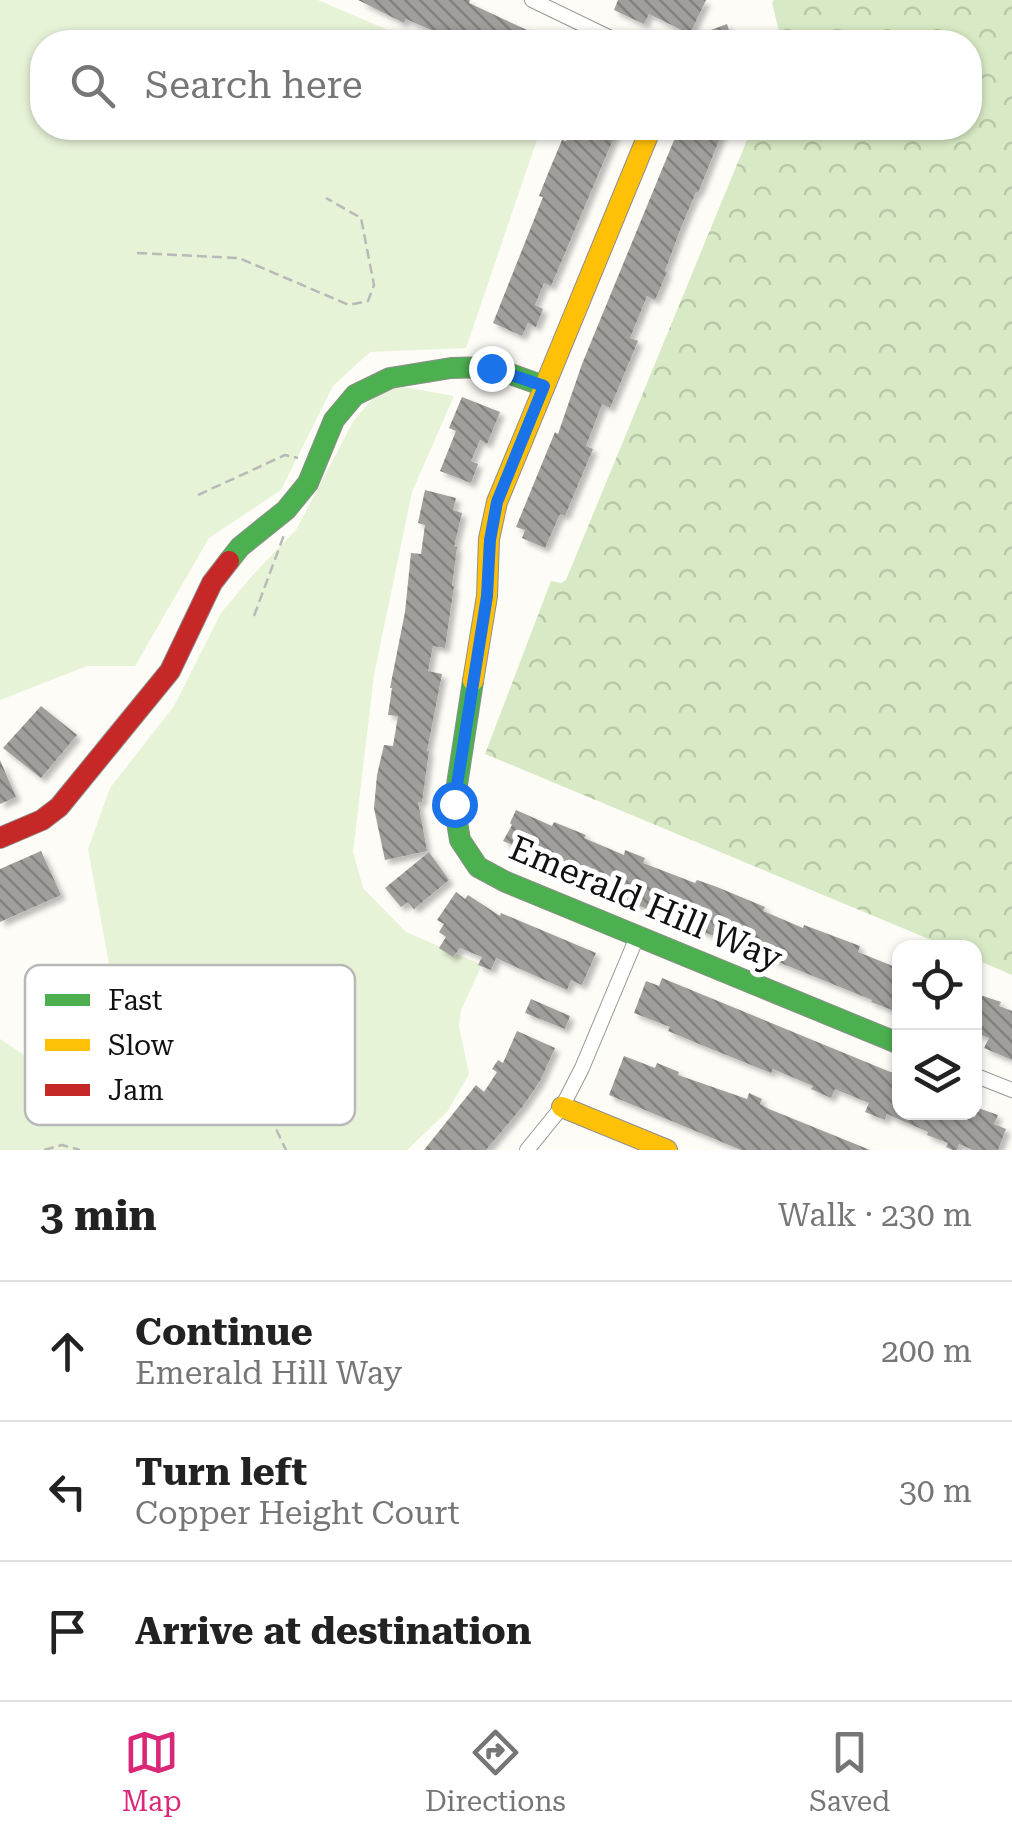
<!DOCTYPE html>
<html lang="en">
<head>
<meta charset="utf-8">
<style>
	:root { --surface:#fff; --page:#f2f2f2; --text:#222; --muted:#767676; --line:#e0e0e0; --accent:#db2777 }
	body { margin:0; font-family:"Roboto Serif",serif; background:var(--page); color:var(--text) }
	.controls { position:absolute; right:30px; bottom:30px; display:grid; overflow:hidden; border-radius:20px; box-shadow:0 2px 8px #0004 }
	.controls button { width:90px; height:90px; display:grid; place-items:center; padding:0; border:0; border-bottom:2px solid var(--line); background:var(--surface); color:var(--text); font:50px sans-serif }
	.stop { position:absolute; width:30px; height:30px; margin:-22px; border:8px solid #1a73e8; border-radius:50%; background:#fff }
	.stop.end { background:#1a73e8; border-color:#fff; box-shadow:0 2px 10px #0008 }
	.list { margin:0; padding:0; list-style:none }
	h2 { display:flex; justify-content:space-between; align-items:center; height:130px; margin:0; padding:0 40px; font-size:42px }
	h2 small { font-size:32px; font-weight:400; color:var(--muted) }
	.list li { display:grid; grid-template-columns:65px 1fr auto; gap:30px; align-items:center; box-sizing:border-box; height:140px; padding:0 40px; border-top:2px solid var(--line) }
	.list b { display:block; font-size:38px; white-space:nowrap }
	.list p { margin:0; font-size:32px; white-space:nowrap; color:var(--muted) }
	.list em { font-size:32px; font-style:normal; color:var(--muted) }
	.icon { flex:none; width:55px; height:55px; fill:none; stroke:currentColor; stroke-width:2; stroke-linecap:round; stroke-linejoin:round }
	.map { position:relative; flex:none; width:1012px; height:1150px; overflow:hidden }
	.search { position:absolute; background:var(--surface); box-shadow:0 2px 8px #0004; left:30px; right:30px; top:30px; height:110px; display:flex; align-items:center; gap:25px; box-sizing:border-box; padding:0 35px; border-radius:40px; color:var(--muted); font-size:38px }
	.sheet { height:550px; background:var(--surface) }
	nav { display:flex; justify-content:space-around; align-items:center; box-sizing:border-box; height:140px; border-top:2px solid var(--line); background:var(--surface); font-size:28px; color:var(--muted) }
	nav a { display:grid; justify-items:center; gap:5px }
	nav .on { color:var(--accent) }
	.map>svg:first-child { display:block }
</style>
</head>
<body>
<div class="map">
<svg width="1012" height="1150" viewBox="0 0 1012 1150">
	<defs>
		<pattern id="forest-crowns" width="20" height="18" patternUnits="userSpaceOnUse" patternTransform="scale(2.5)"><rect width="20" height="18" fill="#d8eac5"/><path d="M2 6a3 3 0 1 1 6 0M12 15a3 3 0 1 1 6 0" fill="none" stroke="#b8c8a8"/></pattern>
		<pattern id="building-back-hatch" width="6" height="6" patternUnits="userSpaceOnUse" patternTransform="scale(2.5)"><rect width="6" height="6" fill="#a19f9c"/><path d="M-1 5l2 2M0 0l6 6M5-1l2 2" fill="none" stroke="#82807e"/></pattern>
		<filter id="shadow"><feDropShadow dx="4.5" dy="4.5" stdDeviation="2.5" flood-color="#0004"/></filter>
	</defs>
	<rect width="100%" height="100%" fill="#fdfcf7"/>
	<path fill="#e7f3d7" d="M 0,0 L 318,0 L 416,42 L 42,42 L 42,128 L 541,128 L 466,348 L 370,352 L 333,386 L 281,490 L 209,538 L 135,666 L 87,666 L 0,700 Z
		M 386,384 L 454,396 L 412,492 L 374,675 L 353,852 L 363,888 L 406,932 L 482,965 L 461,1010 L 459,1026 L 469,1074 L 447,1112 L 407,1150 L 0,1150 L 0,1039 L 33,1061 L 105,1079 L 167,1044 L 109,964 L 88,849 L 110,788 L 174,706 L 221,613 L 251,577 L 296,530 L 354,420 Z"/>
	<path fill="url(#forest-crowns)" d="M 774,0 L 1012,0 L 1012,975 L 975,959 L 974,948 L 948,947 L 485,754 L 551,581 L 561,583 L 566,580 L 752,128 L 970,128 L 970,42 L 779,42 L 780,35 L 772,3 Z"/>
	<path fill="url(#building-back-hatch)" filter="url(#shadow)" d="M 358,0 L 470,0 L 469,3 L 529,31 L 527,34 L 548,42 L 459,42 L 406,19 L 404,23 Z
		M 618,0 L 706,0 L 690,34 L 649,14 L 644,24 L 633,19 L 614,10 Z
		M 727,24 L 733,42 L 681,42 L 681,41 Z
		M 572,128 L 618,128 L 551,286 L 544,283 L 535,305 L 543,309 L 536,327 L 528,323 L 522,336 L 493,323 L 543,197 L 539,196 L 549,171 L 562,140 L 566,141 Z
		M 679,128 L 724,128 L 698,193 L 696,192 L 680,230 L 665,271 L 667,272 L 655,300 L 647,296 L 630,338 L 638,341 L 610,408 L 602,404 L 586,446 L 593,449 L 565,516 L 560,514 L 545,548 L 522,538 L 525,530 L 516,527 L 555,432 L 558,434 L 582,364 Z
		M 462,397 L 500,412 L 487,444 L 480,440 L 471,461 L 478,464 L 471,483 L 440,471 L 456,431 L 449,428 Z
		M 425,490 L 456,498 L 453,510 L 462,513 L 454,547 L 457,547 L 452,586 L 454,586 L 445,648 L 433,646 L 428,671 L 442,674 L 427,751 L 429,751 L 422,802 L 418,802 L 427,851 L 385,860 L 374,808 L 377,775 L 384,745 L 393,746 L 398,716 L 388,715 L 392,688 L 390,688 L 405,612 L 411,553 L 421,554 L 425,525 L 418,523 Z
		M 41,706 L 77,735 L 41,778 L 3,748 Z
		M 0,760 L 16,797 L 0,804 Z
		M 516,810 L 552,826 L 554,822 L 586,835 L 584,838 L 624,855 L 625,850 L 645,858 L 643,863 L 695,883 L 697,880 L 717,887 L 765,907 L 763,911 L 803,928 L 804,925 L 860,946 L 858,952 L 900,969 L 900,1013 L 871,1002 L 872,1000 L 512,854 L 515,846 L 503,841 L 512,825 L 510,823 Z
		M 41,851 L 61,895 L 0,922 L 0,869 Z
		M 429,852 L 449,880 L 414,909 L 408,902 L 401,907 L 385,888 Z
		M 456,892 L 465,899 L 468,895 L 500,916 L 501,913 L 596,953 L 582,985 L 571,980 L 567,990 L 496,958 L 491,970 L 478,965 L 482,957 L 460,948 L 453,957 L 439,948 L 446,937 L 439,932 L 444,924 L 437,920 Z
		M 662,978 L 900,1076 L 900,1112 L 963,1112 L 975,1117 L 978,1108 L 998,1115 L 994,1124 L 1006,1129 L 998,1150 L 973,1150 L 959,1144 L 957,1150 L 953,1150 L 946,1147 L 948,1143 L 927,1135 L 928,1132 L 887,1114 L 885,1120 L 865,1112 L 869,1103 L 835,1089 L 831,1098 L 811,1089 L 813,1086 L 773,1069 L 771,1073 L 704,1046 L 668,1031 L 670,1027 L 634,1013 L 646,981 L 659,986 Z
		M 974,993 L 1001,1002 L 999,1006 L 1012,1011 L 1012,1060 L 984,1048 L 989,1038 L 974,1032 Z
		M 531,999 L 570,1016 L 565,1029 L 525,1013 Z
		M 517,1031 L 555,1048 L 540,1081 L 523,1106 L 486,1150 L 424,1150 L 476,1085 L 484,1092 L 497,1072 L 492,1069 L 498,1060 L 503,1063 Z
		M 624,1056 L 655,1068 L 657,1063 L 679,1072 L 678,1075 L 747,1099 L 749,1093 L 762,1099 L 760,1104 L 769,1109 L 870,1150 L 741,1150 L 609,1095 Z"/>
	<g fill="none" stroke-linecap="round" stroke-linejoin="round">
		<g stroke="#979795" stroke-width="16">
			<path id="street" d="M 532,0 L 619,42
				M 974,1075 L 1012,1090
				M 527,1150 L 562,1107 L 582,1068 L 637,937"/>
		</g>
		<g stroke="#8e8d8b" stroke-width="22">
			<path id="fast" d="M 229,561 L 240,547 L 286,510 L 308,483 L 334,420 L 355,395 L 390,378 L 451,368 L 491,367 L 544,386
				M 473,681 L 454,804 L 460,840 L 478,867 L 506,882 L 900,1044"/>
		</g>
		<g stroke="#8e8d8b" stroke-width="22">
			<path id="slow" d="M 473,681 L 487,596 L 489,539 L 497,502 L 651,128
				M 562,1107 L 667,1150"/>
		</g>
		<g stroke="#8e8d8b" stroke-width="22">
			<path id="jam" d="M 0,838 L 42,820 L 59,807 L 170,671 L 212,583 L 229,561"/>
		</g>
		<path stroke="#b9b9b8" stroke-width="2.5" stroke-dasharray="10 5" stroke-linecap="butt" d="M 137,253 L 239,258 L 349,305 L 368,301 L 374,285 L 361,218 L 326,198
			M 198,495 L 285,455 L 298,458
			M 254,616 L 284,535
			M 247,1047 L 269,1078 L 277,1131 L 286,1150
			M 44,1150 L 62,1145 L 80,1150"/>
		<use href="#street" stroke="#fffffe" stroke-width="14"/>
		<use href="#fast" stroke="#4caf50" stroke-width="20"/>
		<use href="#slow" stroke="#ffc107" stroke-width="20"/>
		<use href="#jam" stroke="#c62828" stroke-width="20"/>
	</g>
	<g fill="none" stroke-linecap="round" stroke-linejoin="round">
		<path stroke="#1a73e8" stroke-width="12" d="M 454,804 L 487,596 L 490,540 L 497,502 L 544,386 L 491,368"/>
	</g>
	<g text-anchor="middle" stroke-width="10" stroke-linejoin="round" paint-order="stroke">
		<g font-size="35" fill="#111" stroke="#fff">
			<text transform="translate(646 903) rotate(23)" y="12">Emerald Hill Way</text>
		</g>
	</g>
	<rect x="25" y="965" width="330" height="160" rx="15" fill="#fff" stroke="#b8b8b8" stroke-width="2.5"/>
	<rect x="45" y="994" width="45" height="12" fill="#4caf50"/>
	<rect x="45" y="1039" width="45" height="12" fill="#ffc107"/>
	<rect x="45" y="1084" width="45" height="12" fill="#c62828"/>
	<g font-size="28" fill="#111">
		<text x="108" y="1010">Fast</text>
		<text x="108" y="1055">Slow</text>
		<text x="108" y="1100">Jam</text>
	</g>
</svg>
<div class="controls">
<button><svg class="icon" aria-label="locate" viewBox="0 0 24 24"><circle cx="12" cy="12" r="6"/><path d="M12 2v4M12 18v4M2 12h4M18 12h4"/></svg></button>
<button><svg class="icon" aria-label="layers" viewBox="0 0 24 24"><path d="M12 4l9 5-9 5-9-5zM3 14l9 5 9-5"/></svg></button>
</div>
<div class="stop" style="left:454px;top:804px"></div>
<div class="stop end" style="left:491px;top:368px"></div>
<div class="search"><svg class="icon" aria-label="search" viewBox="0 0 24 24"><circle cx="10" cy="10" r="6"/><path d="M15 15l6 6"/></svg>Search here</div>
</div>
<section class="sheet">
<h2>3 min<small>Walk · 230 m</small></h2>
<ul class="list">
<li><svg class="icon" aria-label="ahead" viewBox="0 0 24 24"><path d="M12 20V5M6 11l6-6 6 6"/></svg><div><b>Continue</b><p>Emerald Hill Way</p></div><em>200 m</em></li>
<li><svg class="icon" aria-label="left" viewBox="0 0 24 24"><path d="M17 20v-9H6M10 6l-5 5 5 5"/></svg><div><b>Turn left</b><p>Copper Height Court</p></div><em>30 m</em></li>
<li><svg class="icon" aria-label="arrive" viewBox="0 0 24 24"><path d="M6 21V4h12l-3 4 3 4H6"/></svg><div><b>Arrive at destination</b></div></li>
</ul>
</section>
<nav>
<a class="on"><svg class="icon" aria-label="map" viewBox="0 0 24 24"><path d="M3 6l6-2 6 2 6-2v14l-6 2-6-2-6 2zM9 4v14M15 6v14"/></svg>Map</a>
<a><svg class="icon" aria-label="directions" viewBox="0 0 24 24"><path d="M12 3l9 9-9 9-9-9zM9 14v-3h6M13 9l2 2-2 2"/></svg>Directions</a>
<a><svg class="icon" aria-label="saved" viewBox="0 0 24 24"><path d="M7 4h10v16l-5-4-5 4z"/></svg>Saved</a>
</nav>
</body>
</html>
